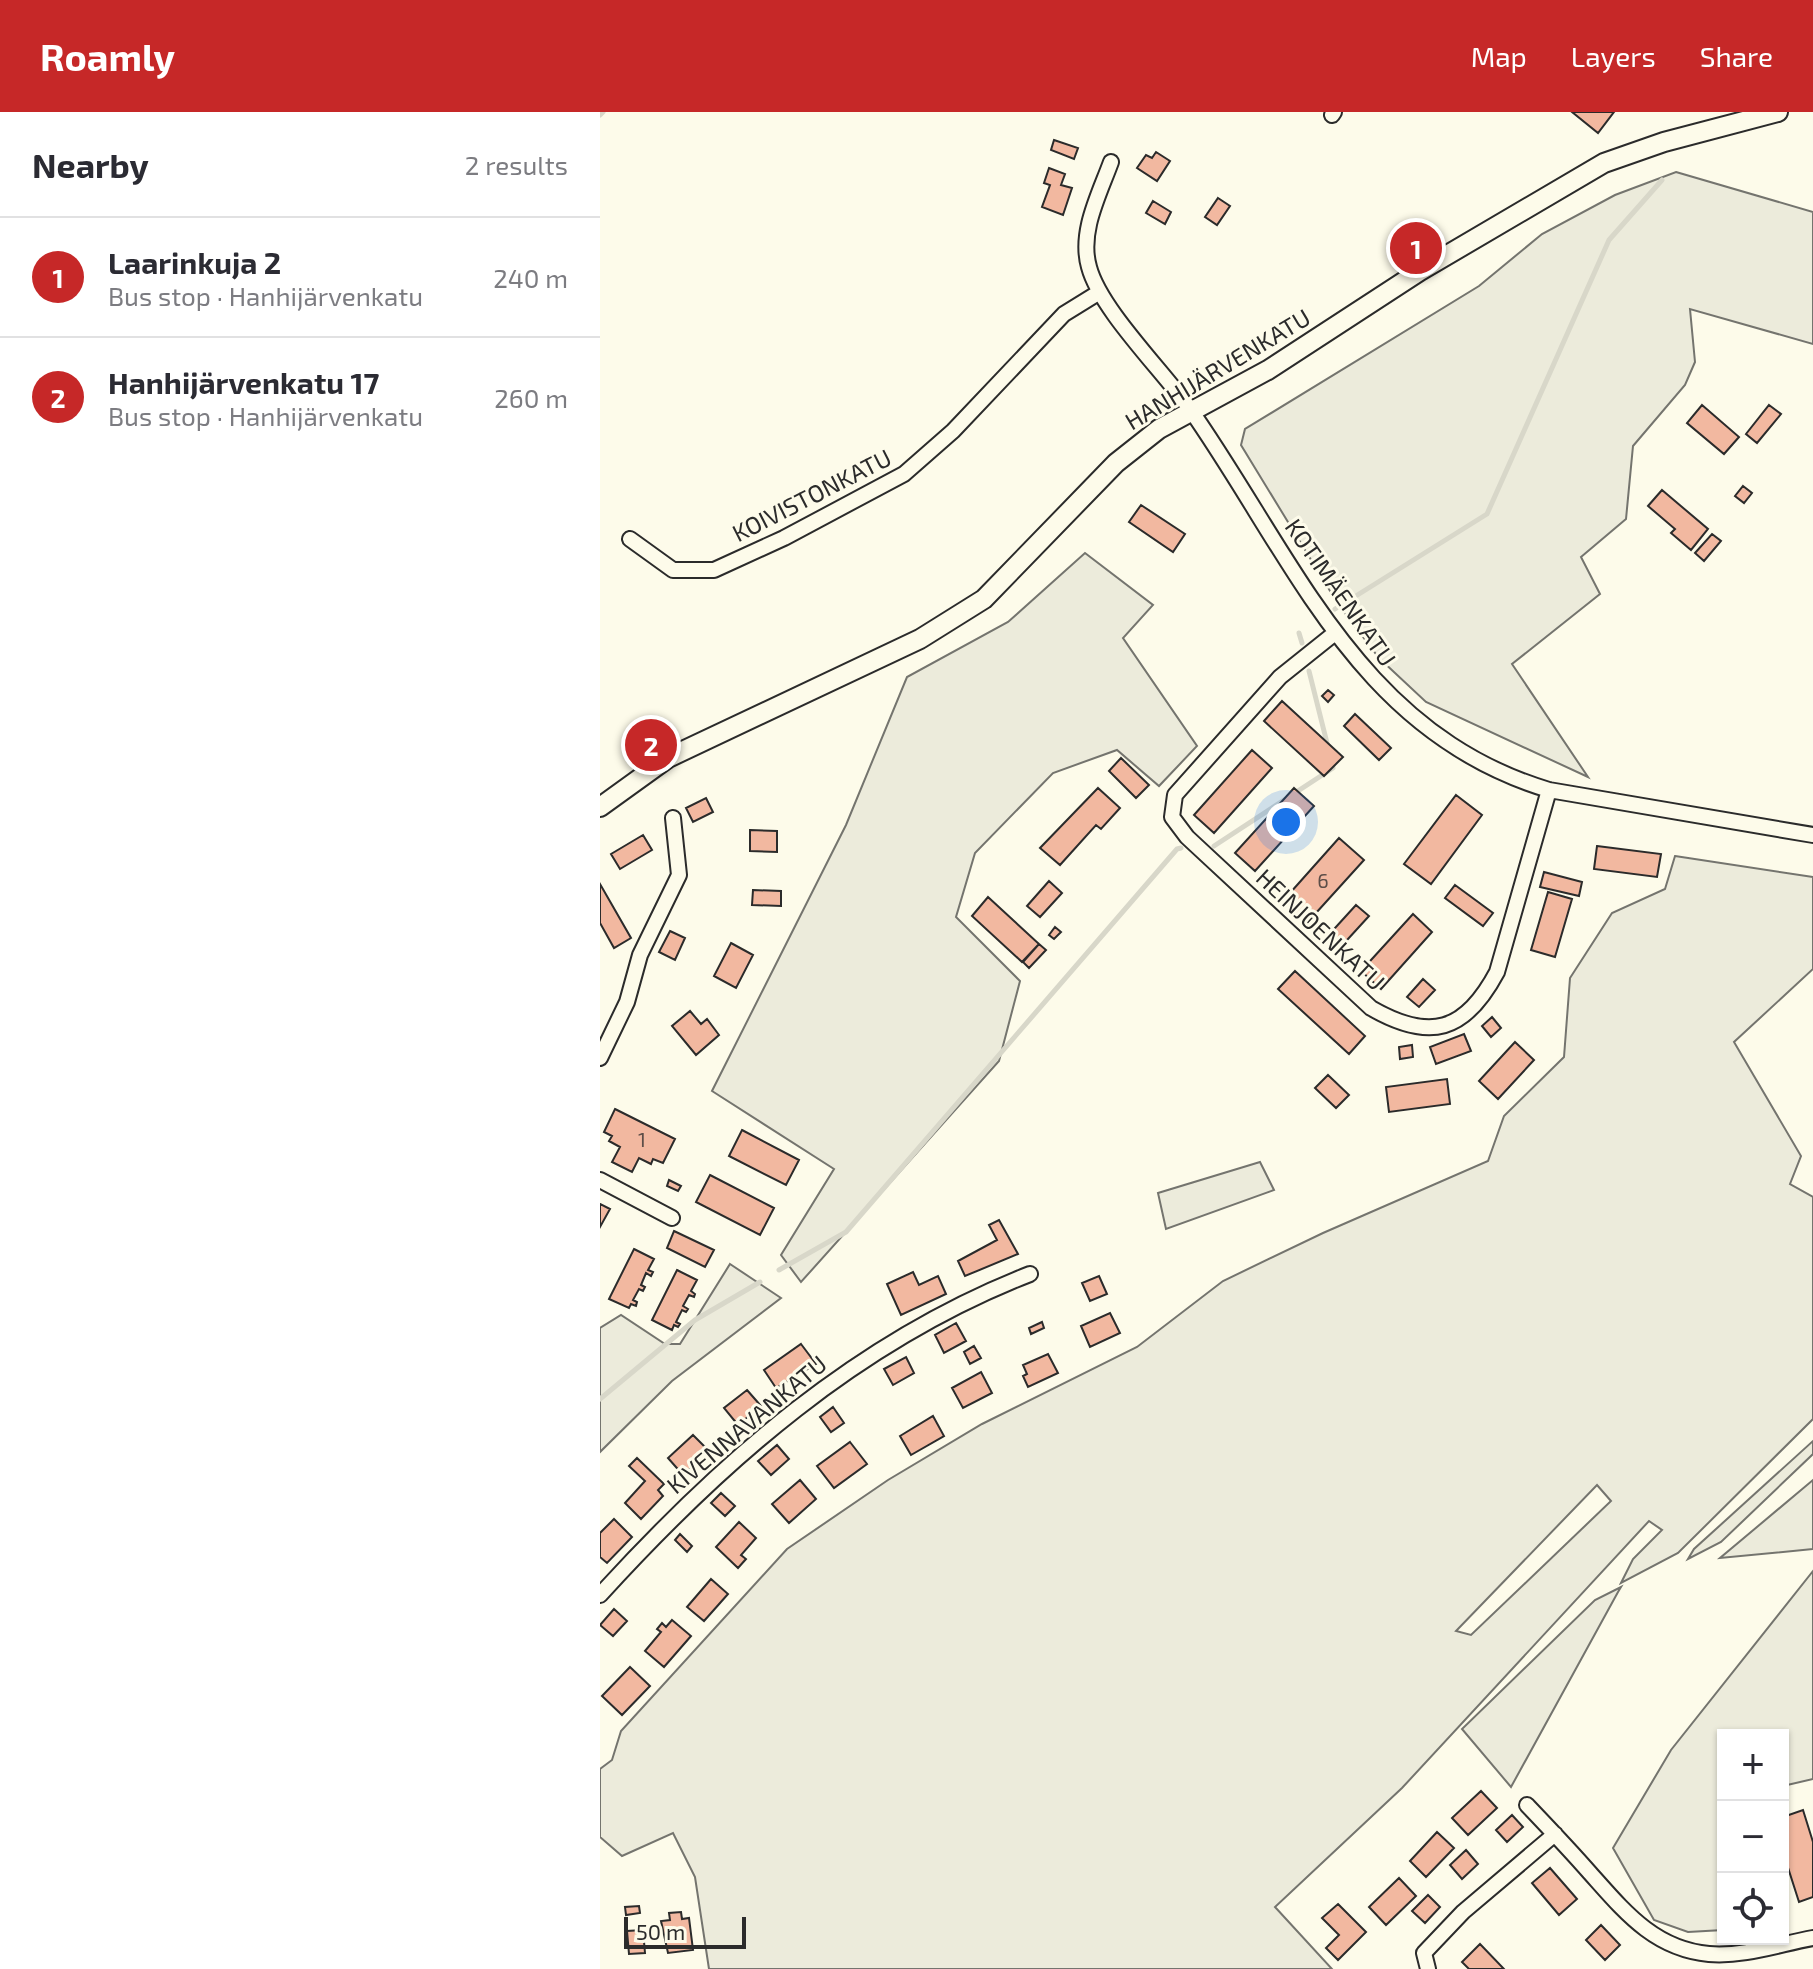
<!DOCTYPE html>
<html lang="en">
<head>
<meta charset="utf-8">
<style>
	:root { --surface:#fff; --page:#f2f2f3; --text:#2b2b33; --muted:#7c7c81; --line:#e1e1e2; --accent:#c62828 }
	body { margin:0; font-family:"Exo 2",sans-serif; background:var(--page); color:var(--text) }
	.controls { position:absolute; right:24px; bottom:24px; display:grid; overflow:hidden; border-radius:0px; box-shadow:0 2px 6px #0004 }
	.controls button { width:72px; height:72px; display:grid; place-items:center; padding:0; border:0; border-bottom:2px solid var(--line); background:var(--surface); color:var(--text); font:40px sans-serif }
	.scale { position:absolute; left:24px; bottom:20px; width:122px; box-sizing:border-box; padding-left:8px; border:4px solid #2b2b2b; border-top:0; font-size:22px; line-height:28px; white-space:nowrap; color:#2b2b2b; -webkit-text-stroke:6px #fdfbea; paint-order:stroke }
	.you { position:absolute; left:686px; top:710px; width:28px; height:28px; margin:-20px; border:6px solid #fff; border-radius:50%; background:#1a73e8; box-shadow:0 0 0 12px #1a73e833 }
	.badge { display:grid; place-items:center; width:52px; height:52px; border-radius:50%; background:var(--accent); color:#fff; font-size:26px; font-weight:700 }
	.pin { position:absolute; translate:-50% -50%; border:4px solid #fff; box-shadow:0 2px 8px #0006 }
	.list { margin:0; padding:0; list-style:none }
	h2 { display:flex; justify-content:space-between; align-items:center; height:104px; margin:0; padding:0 32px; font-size:34px }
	h2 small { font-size:26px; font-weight:400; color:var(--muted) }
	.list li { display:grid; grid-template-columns:52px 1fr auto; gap:24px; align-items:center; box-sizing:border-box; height:120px; padding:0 32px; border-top:2px solid var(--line) }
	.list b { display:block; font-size:30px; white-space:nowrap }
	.list p { margin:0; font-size:26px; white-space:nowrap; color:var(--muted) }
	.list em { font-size:26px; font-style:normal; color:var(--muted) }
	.icon { flex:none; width:44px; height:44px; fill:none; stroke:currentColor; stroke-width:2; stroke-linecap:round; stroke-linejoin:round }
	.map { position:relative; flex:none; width:1213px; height:1857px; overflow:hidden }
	header { display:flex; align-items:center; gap:48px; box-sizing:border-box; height:112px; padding:0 40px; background:var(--accent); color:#fff }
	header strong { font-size:38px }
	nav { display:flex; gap:44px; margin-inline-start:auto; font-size:28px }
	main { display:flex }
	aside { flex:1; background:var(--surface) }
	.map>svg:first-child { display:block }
</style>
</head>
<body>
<header>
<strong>Roamly</strong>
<nav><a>Map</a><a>Layers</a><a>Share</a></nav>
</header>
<main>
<aside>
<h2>Nearby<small>2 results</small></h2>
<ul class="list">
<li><span class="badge">1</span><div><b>Laarinkuja 2</b><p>Bus stop · Hanhijärvenkatu</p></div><em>240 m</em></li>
<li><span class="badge">2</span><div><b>Hanhijärvenkatu 17</b><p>Bus stop · Hanhijärvenkatu</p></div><em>260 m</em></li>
</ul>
</aside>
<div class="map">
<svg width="1213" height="1857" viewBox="0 0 1213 1857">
	<rect width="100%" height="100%" fill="#fdfbea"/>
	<path fill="#ecebdb" stroke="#74746e" stroke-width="2" fill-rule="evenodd" d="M 1076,60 L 1213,100 L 1213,232 L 1090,197 L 1095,250 L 1085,273 L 1033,334 L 1026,407 L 981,445 L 1000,482 L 912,552 L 988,665 L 826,590 L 779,546 L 738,492 L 641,333 L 645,317 L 879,174 L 942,122 L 1015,83 Z
		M 485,441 L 553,493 L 523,526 L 597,634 L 559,674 L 517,638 L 453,661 L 375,741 L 356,805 L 420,869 L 399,949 L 201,1170 L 181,1143 L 234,1057 L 112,979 L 246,713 L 307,565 L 408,510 Z
		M 1075,744 L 1213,765 L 1213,857 L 1134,930 L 1201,1044 L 1190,1072 L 1213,1085 L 1213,1307 L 1078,1441 L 1021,1471 L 1033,1447 L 1062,1418 L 1049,1409 L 802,1676 L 675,1795 L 732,1857 L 109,1857 L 95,1765 L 73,1721 L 22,1744 L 0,1725 L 0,1657 L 12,1648 L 21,1619 L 187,1437 L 288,1368 L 382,1312 L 537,1235 L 623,1169 L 723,1121 L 888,1049 L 904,1004 L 964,945 L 970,866 L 1012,801 L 1065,777 ZM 997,1373 L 1011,1389 L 871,1523 L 856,1519 Z
		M 660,1050 L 674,1078 L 566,1117 L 558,1081 Z
		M 130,1152 L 181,1186 L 72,1269 L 0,1340 L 0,1216 L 21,1203 L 65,1232 L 80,1232 Z
		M 1213,1329 L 1213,1342 L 1121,1430 L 1088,1447 L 1094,1437 Z
		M 1213,1368 L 1213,1437 L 1120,1446 Z
		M 1213,1459 L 1213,1667 L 1183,1674 L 1183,1623 L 1123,1623 L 1123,1818 L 1088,1820 L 1054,1808 L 1013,1736 L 1071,1638 Z
		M 1021,1475 L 1018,1480 L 911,1675 L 862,1617 L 995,1488 Z"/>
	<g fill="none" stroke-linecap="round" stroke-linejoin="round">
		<path stroke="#d8d7c9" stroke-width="5" d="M 0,3 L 3,0
			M 735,497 L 887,402 L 1009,128 L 1062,68
			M 699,521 L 702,531
			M 709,559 L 728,635
			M 614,734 L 733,656 L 731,649
			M 179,1158 L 246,1120 L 577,737 L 581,736
			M 0,1287 L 95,1208 L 160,1170"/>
	</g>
	<path fill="#f2b8a0" stroke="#2b2b2b" stroke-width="2" d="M 972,0 L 1014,0 L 998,21 Z
		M 454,28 L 478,36 L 474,47 L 451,38 Z
		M 556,40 L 570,49 L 557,69 L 537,56 L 546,43 L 552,46 Z
		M 449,56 L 465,62 L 461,73 L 472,76 L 463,103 L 442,95 L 450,73 L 444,71 Z
		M 618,86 L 630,94 L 617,113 L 605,105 Z
		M 553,89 L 571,100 L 565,112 L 546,101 Z
		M 1102,293 L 1139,325 L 1124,342 L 1087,311 Z
		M 1169,293 L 1181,302 L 1157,331 L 1146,322 Z
		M 1143,374 L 1152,381 L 1144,391 L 1135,384 Z
		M 1062,378 L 1108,417 L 1091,438 L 1071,421 L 1075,417 L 1048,394 Z
		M 541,393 L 585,422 L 573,440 L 529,410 Z
		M 1112,422 L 1121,429 L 1104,449 L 1095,441 Z
		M 728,578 L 734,583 L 728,590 L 722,584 Z
		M 682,589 L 743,645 L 724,664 L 664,609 Z
		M 755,602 L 791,636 L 779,648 L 744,614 Z
		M 652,638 L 672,656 L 614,721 L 594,703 Z
		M 521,646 L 549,673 L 536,686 L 509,659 Z
		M 498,676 L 520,696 L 501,717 L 496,713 L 460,753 L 440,736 Z
		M 694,676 L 714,694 L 655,759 L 635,741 Z
		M 856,683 L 882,703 L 831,772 L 804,752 Z
		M 106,686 L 113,700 L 93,710 L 86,696 Z
		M 150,718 L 177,719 L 177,740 L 150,739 Z
		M 43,723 L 52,738 L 20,757 L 11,742 Z
		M 739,726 L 764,748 L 706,812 L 682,790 Z
		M 997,734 L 1061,742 L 1057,765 L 994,757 Z
		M 944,760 L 982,770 L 979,784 L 940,775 Z
		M 449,769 L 462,781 L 440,805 L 427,794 Z
		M 0,772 L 31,826 L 14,836 L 0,811 Z
		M 855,773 L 893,801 L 883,814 L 845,786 Z
		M 153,778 L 181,779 L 181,794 L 152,793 Z
		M 948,780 L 972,787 L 955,845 L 931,838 Z
		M 388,785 L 439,832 L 422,850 L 372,804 Z
		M 756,793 L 769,804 L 737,839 L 725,827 Z
		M 813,802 L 832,820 L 781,877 L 761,859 Z
		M 455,815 L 461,820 L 454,827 L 449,823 Z
		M 70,819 L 85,826 L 75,848 L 59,840 Z
		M 131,831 L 153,843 L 136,876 L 114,864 Z
		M 439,832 L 446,838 L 429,856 L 423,850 Z
		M 695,859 L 765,924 L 749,942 L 678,877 Z
		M 823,867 L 835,878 L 819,895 L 807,885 Z
		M 90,899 L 101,912 L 107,907 L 119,923 L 96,943 L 72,914 Z
		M 892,905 L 901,916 L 891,925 L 882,914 Z
		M 864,922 L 871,939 L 836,952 L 830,935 Z
		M 915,930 L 934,948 L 898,987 L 879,969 Z
		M 812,933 L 813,945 L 800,947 L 799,935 Z
		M 728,963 L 749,983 L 736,996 L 715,976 Z
		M 847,967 L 850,992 L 789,1000 L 786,975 Z
		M 15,997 L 75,1027 L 63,1051 L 53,1047 L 51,1052 L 39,1046 L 32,1060 L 12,1050 L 20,1035 L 9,1029 L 12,1024 L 4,1020 Z
		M 142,1018 L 199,1048 L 186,1073 L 129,1044 Z
		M 110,1063 L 174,1096 L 160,1123 L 96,1090 Z
		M 69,1068 L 81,1074 L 78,1079 L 67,1074 Z
		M 0,1092 L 10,1097 L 0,1115 Z
		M 399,1108 L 418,1142 L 365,1164 L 358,1149 L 397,1128 L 389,1113 Z
		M 74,1119 L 114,1138 L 105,1155 L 67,1136 Z
		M 34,1137 L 54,1147 L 48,1158 L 53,1160 L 51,1164 L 46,1161 L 41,1173 L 45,1175 L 43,1179 L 39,1177 L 33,1188 L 37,1190 L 36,1194 L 31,1192 L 29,1196 L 9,1187 Z
		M 77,1158 L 97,1168 L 91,1179 L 95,1182 L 94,1185 L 89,1183 L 83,1194 L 88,1197 L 86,1200 L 82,1198 L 76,1210 L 80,1212 L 78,1215 L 74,1213 L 72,1218 L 52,1208 Z
		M 313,1160 L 319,1173 L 338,1164 L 346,1182 L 301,1203 L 287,1172 Z
		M 499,1164 L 507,1182 L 490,1189 L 482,1171 Z
		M 510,1201 L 520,1221 L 490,1235 L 481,1214 Z
		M 442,1210 L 444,1216 L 431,1222 L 429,1216 Z
		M 356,1211 L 366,1229 L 344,1241 L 335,1223 Z
		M 201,1232 L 216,1252 L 176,1276 L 164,1258 Z
		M 374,1234 L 381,1246 L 370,1252 L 364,1240 Z
		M 448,1242 L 458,1261 L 428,1275 L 423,1264 L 427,1262 L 423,1253 Z
		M 306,1245 L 314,1261 L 293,1273 L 284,1257 Z
		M 381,1260 L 392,1281 L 363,1296 L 352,1276 Z
		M 147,1278 L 161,1294 L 138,1313 L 124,1296 Z
		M 233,1295 L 244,1311 L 231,1320 L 220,1305 Z
		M 333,1304 L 344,1324 L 311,1343 L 300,1324 Z
		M 93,1323 L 109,1339 L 83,1363 L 68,1346 Z
		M 250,1330 L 267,1352 L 234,1376 L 217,1354 Z
		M 177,1333 L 189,1347 L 171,1363 L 158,1349 Z
		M 37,1346 L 64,1372 L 58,1378 L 63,1384 L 41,1407 L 25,1391 L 45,1369 L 29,1354 Z
		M 200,1368 L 216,1387 L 189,1411 L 172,1392 Z
		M 121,1381 L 135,1394 L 125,1404 L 111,1391 Z
		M 14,1407 L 32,1425 L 7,1451 L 0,1445 L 0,1421 Z
		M 139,1410 L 156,1426 L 141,1443 L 146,1447 L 138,1456 L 116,1435 Z
		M 80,1422 L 92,1434 L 87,1440 L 75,1428 Z
		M 111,1467 L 128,1482 L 104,1509 L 87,1495 Z
		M 14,1497 L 27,1509 L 13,1524 L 0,1513 Z
		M 72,1508 L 91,1524 L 64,1555 L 45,1539 L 61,1520 L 57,1517 L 62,1511 L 66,1515 Z
		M 30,1555 L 50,1574 L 22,1603 L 2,1584 Z
		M 881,1679 L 897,1696 L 868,1723 L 852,1706 Z
		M 1203,1698 L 1213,1730 L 1213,1785 L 1199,1790 L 1183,1740 L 1183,1705 Z
		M 912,1703 L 923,1715 L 907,1730 L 896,1718 Z
		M 837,1720 L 854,1736 L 826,1765 L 810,1749 Z
		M 866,1738 L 878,1752 L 862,1767 L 850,1753 Z
		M 950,1756 L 977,1787 L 959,1803 L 932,1771 Z
		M 799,1766 L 816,1784 L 786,1813 L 769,1795 Z
		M 828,1783 L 840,1795 L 825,1811 L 812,1799 Z
		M 738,1792 L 766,1820 L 738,1848 L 726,1836 L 739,1823 L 722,1806 Z
		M 39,1794 L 40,1801 L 26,1803 L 25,1795 Z
		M 81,1800 L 82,1807 L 89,1806 L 93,1838 L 68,1841 L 61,1809 L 70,1808 L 69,1801 Z
		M 1001,1813 L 1020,1833 L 1005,1848 L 986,1828 Z
		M 43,1818 L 45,1841 L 29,1842 L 27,1819 Z
		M 880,1832 L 904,1857 L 869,1857 L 862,1850 Z"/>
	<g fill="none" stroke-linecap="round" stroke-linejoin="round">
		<g stroke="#2b2b2b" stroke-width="18">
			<path id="minor" d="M 732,3 L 734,0
				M 511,50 C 499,83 479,120 489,155 C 500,197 562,258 590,297 C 695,447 758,621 949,678 L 1213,723
				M 30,427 L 73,458 L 114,458 L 184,426 L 304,362 L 353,319 L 464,202 L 498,181
				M 735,521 L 680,565 L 575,683 L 572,705 L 587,725 L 771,896 C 830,930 865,920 897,860 L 949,678
				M 0,946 L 27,890 L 40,843 L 79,763 L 73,706
				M 0,1068 L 72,1106
				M 0,1483 C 122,1349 258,1229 430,1162
				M 927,1693 C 948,1715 970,1738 990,1761 C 1024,1799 1054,1837 1109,1842 C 1143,1845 1180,1832 1213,1826
				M 828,1857 L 824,1841 L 863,1800 L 955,1722"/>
		</g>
		<g stroke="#2b2b2b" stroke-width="22">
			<path id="tertiary" d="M 0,695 L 68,646 L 320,527 L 384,487 L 516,351 L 559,317 L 668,258 L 820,159 L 1004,51 L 1064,30 L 1178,0"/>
		</g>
		<use href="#minor" stroke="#fdfbea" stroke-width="14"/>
		<use href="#tertiary" stroke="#fdfbea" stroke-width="18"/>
	</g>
	<g text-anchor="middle" stroke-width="6" stroke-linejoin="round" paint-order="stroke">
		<g font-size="20" fill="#5d4e48">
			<text x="723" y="776">6</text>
			<text x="42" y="1035">1</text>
		</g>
		<g font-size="24" fill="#2b2b2b" stroke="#fdfbea">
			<text transform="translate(618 258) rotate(-31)" y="8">HANHIJÄRVENKATU</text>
			<text transform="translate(212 384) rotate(-27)" y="8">KOIVISTONKATU</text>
			<text transform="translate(740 481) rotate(55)" y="8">KOTIMÄENKATU</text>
			<text transform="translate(720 818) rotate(43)" y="8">HEINJOENKATU</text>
			<text transform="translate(147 1313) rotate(-40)" y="8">KIVENNAVANKATU</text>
		</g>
	</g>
</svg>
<div class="controls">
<button>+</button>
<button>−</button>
<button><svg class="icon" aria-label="locate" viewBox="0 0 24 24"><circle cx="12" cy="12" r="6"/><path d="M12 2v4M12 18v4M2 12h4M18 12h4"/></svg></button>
</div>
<div class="scale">50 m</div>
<div class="you"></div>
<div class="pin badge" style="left:816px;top:136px">1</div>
<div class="pin badge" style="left:51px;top:633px">2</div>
</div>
</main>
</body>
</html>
